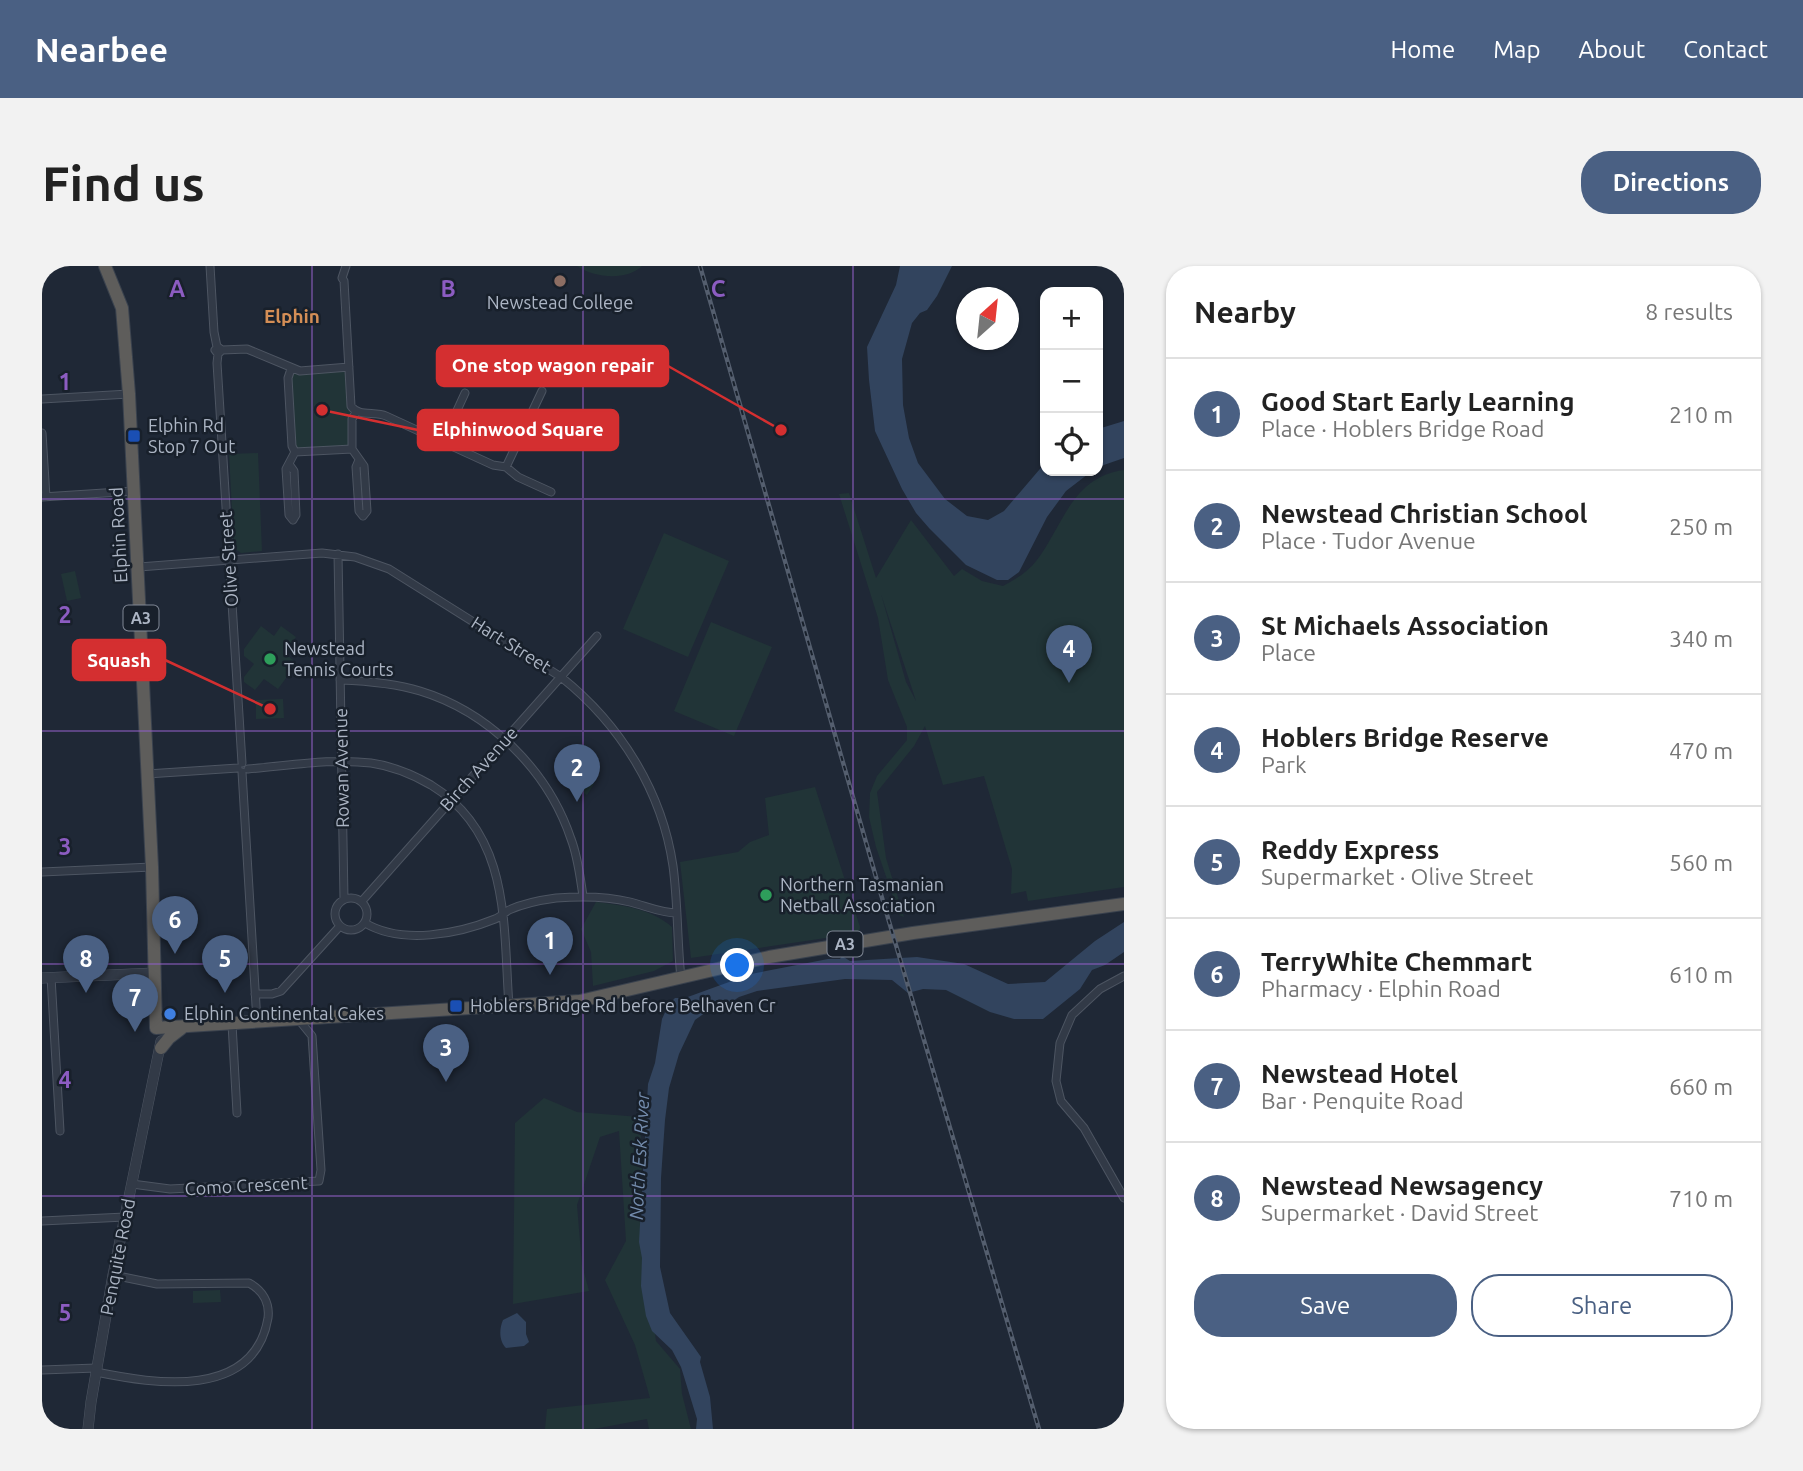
<!DOCTYPE html>
<html lang="en">
<head>
<meta charset="utf-8">
<style>
	:root { --surface:#fff; --page:#f2f2f2; --text:#222; --muted:#767676; --line:#e0e0e0; --accent:#4a6083 }
	body { margin:0; font-family:Ubuntu,sans-serif; background:var(--page); color:var(--text) }
	.controls { position:absolute; right:21px; top:21px; display:grid; overflow:hidden; border-radius:14px; box-shadow:0 2px 5px #0004 }
	.controls button { width:63px; height:63px; display:grid; place-items:center; padding:0; border:0; border-bottom:2px solid var(--line); background:var(--surface); color:var(--text); font:35px sans-serif }
	.compass { position:absolute; left:914px; top:21px; width:63px; height:63px; border-radius:50%; background:var(--surface); box-shadow:0 2px 5px #0004; rotate:27deg }
	.you { position:absolute; left:696px; top:700px; width:24px; height:24px; margin:-18px; border:5px solid #fff; border-radius:50%; background:#1a73e8; box-shadow:0 0 0 10px #1a73e833 }
	.badge { display:grid; place-items:center; width:46px; height:46px; border-radius:50%; background:var(--accent); color:#fff; font-size:23px; font-weight:700 }
	.pin { position:absolute; translate:-50% -58px; filter:drop-shadow(0 2px 4px #0008) }
	.pin::after { content:''; position:absolute; top:37px; width:24px; height:21px; background:inherit; clip-path:polygon(0 0,100% 0,50% 100%) }
	.list { margin:0; padding:0; list-style:none }
	h2 { display:flex; justify-content:space-between; align-items:center; height:91px; margin:0; padding:0 28px; font-size:30px }
	h2 small { font-size:23px; font-weight:400; color:var(--muted) }
	.list li { display:grid; grid-template-columns:46px 1fr auto; gap:21px; align-items:center; box-sizing:border-box; height:112px; padding:0 28px; border-top:2px solid var(--line) }
	.list b { display:block; font-size:26px; white-space:nowrap }
	.list p { margin:0; font-size:23px; white-space:nowrap; color:var(--muted) }
	.list em { font-size:23px; font-style:normal; color:var(--muted) }
	.actions { display:flex; gap:14px; padding:21px 28px }
	.actions a { flex:1; padding:16px 0; border:2px solid var(--accent); border-radius:28px; text-align:center; font-size:24px; color:var(--accent) }
	.actions .main { background:var(--accent); color:#fff }
	.icon { flex:none; width:38px; height:38px; fill:none; stroke:currentColor; stroke-width:2; stroke-linecap:round; stroke-linejoin:round }
	.map { position:relative; flex:none; width:1082px; height:1163px; overflow:hidden; border-radius:28px }
	header { display:flex; align-items:center; gap:42px; box-sizing:border-box; height:98px; padding:0 35px; background:var(--accent); color:#fff }
	header strong { font-size:33px }
	nav { display:flex; gap:38px; margin-inline-start:auto; font-size:24px }
	.intro { display:flex; align-items:center; justify-content:space-between; box-sizing:border-box; height:168px; padding:0 42px }
	h1 { margin:0; font-size:49px }
	.button { padding:18px 32px; border-radius:28px; background:var(--accent); color:#fff; font-size:24px; font-weight:700 }
	main { display:flex; gap:42px; padding:0 42px }
	aside { flex:1; background:var(--surface); border-radius:28px; box-shadow:0 2px 5px #0004 }
	.map>svg:first-child { display:block }
</style>
</head>
<body>
<header>
<strong>Nearbee</strong>
<nav><a>Home</a><a>Map</a><a>About</a><a>Contact</a></nav>
</header>
<div class="intro"><h1>Find us</h1><a class="button">Directions</a></div>
<main>
<div class="map">
<svg width="1082" height="1163" viewBox="0 0 1082 1163">
	<rect width="100%" height="100%" fill="#1f2836"/>
	<path fill="#213437" fill-rule="evenodd" d="M 535,0 L 600,0 C 585,15 552,12 535,0 Z
		M 300,105 L 304,107 L 310,147 L 307,180 L 256,183 L 253,178 L 249,112 L 251,108 Z
		M 216,187 L 220,285 L 199,287 L 192,282 L 187,188 Z
		M 1082,204 L 1082,621 L 986,635 L 984,625 L 969,628 L 970,603 L 942,510 L 901,519 L 883,460 L 872,480 L 835,526 L 844,592 L 862,651 L 857,649 L 834,581 L 827,551 L 828,527 L 835,510 L 865,474 L 865,461 L 846,414 L 836,352 L 797,228 L 807,227 L 834,312 L 869,254 L 912,310 L 920,303 L 940,315 L 961,320 C 974,313 986,306 995,294 C 1022,258 1030,211 1082,204 ZM 839,328 L 874,435 L 864,416 Z
		M 622,267 L 687,295 L 646,391 L 581,363 Z
		M 33,305 L 39,332 L 25,335 L 19,308 Z
		M 669,356 L 730,381 L 692,470 L 632,445 Z
		M 219,360 L 232,370 L 239,360 L 254,371 L 242,387 L 255,397 L 236,423 L 222,413 L 213,424 L 202,416 L 202,411 L 212,398 L 202,390 L 202,383 Z
		M 241,433 L 242,452 L 214,453 L 214,434 Z
		M 531,506 L 552,518 L 545,529 L 524,517 Z
		M 773,521 L 818,661 L 817,667 L 649,692 L 638,596 L 696,586 L 708,576 L 727,569 L 723,532 Z
		M 554,636 C 580,639 610,643 630,661 L 631,695 L 612,705 L 551,720 L 549,686 L 539,663 Z
		M 502,832 L 535,846 L 598,851 L 600,897 L 598,955 L 614,1075 L 638,1103 L 640,1128 L 649,1163 L 607,1163 L 605,1153 L 552,1163 L 503,1163 L 505,1143 L 608,1132 L 593,1079 L 563,1014 L 584,975 L 577,865 L 558,871 L 535,939 L 540,999 L 547,1025 L 471,1038 L 473,857 Z
		M 178,1024 L 179,1036 L 151,1037 L 151,1025 Z"/>
	<path fill="#32445e" d="M 858,0 L 910,0 L 895,30 L 885,44 L 878,47 L 870,57 L 860,93 L 861,139 L 867,172 L 876,197 L 903,233 L 925,250 L 946,254 L 962,245 L 1003,197 L 1003,205 L 1050,205 L 1024,225 L 1005,251 L 977,306 L 966,314 L 955,314 L 924,299 L 887,262 L 874,247 L 860,223 L 833,165 L 827,114 L 825,81 L 854,19 Z
		M 1082,155 L 1082,192 L 1056,201 L 1056,163 Z
		M 1082,656 L 1082,686 L 1063,699 L 1050,704 L 1038,723 L 1001,753 L 972,753 L 948,746 L 904,724 L 881,723 L 866,727 L 850,714 L 803,713 L 715,725 L 697,731 L 691,735 L 667,744 L 653,754 L 637,788 L 627,822 L 623,854 L 619,912 L 618,1001 L 628,1047 L 659,1091 L 658,1096 L 668,1131 L 671,1163 L 654,1163 L 655,1153 L 639,1101 L 630,1084 L 610,1065 L 604,1050 L 599,1020 L 600,992 L 597,976 L 606,818 L 613,797 L 620,753 L 627,738 L 633,732 L 643,732 L 709,708 L 786,693 L 798,693 L 800,690 L 808,695 L 875,691 L 922,698 L 966,718 L 1003,716 L 1053,675 Z
		M 475,1047 L 484,1056 L 484,1068 L 487,1076 L 482,1080 L 464,1082 C 457,1075 457,1063 461,1054 Z"/>
	<g fill="none" stroke-linecap="round" stroke-linejoin="round">
		<g stroke="#4d5562" stroke-width="9">
			<path id="minor" d="M 168,0 L 172,66 L 175,81
				M 304,0 L 300,12 L 302,15 L 309,140 C 316,151 333,145 344,150 L 451,199 L 464,201 L 476,211 L 509,226
				M 180,84 L 205,83 L 258,105 L 307,101
				M 176,88 L 173,84 L 176,81 L 180,84 L 176,88 L 175,97 L 200,497
				M 249,103 L 246,112 L 250,180 L 253,186 L 310,183 L 310,153 L 314,146
				M 0,133 L 87,128
				M 0,167 L 4,231
				M 401,175 L 423,127
				M 310,183 L 322,200 L 325,245 L 321,250
				M 317,194 L 314,201 L 317,245 L 321,250
				M 247,198 L 252,205 L 254,249 L 251,254
				M 464,201 L 500,125
				M 0,231 L 93,225
				M 251,254 L 247,249 L 244,203 L 253,186
				M 296,288 L 302,633
				M 97,301 L 280,287 L 313,291 L 347,303 L 519,411 C 578,458 620,525 631,600 C 636,637 635,675 639,712
				M 298,414 C 325,415 352,417 378,425 C 447,446 506,504 529,573 C 536,591 538,611 541,630
				M 206,503 C 246,500 289,492 329,497 C 350,500 370,508 389,519 C 469,568 461,658 467,740
				M 200,506 L 215,756
				M 105,508 L 196,502
				M 0,606 L 110,601
				M293 648a16 16 0 1 1 32 0a16 16 0 1 1-32 0Z
				M 320,635 L 555,370
				M 323,657 C 360,679 416,668 453,653 C 458,651 462,647 467,644 C 480,638 499,634 514,632 C 539,630 564,630 588,636 C 604,640 619,647 635,647
				M 1082,710 L 1058,723 L 1030,749 L 1018,777 L 1014,815 L 1019,835 L 1042,862 L 1082,932
				M 9,711 L 18,865
				M 213,728 L 230,728 L 239,725 L 298,660
				M 190,758 L 195,847
				M 90,918 L 128,923 L 277,915 L 279,904 L 270,770 L 257,754
				M 0,955 L 83,951
				M 0,1104 L 54,1102
				M 54,1106 C 113,1118 212,1134 226,1052 C 228,1036 220,1024 207,1017 L 115,1018 L 71,1009"/>
		</g>
		<g stroke="#4d5562" stroke-width="11">
			<path id="tertiary" d="M 0,712 L 113,707
				M 46,1163 L 49,1136 L 71,1009 L 119,775"/>
		</g>
		<g stroke="#3a424e" stroke-width="14">
			<path id="trunk" d="M 63,0 L 80,42 L 87,128 L 110,601 L 114,762 L 538,735 L 727,691 L 871,667 L 1082,638
				M 119,782 L 127,772 L 140,762"/>
		</g>
		<use href="#minor" stroke="#323a47" stroke-width="7"/>
		<use href="#tertiary" stroke="#323a47" stroke-width="10"/>
		<use href="#trunk" stroke="#5e5d5b" stroke-width="12"/>
		<g stroke="#545e6e" stroke-width="4.5">
			<path id="rail" d="M 658,0 L 838,625 L 997,1163"/>
		</g>
		<use href="#rail" stroke="#18202b" stroke-width="2" stroke-dasharray="5" stroke-linecap="butt"/>
	</g>
	<path fill="none" stroke="#8c5cc1" stroke-width="2" stroke-opacity="0.55" d="M 270,0 L 270,1163M 541,0 L 541,1163M 811,0 L 811,1163M 0,233 L 1082,233M 0,465 L 1082,465M 0,698 L 1082,698M 0,930 L 1082,930"/>
	<circle fill="#8d6e63" stroke="#18202b" stroke-width="2.5" cx="518" cy="15" r="7"/>
	<g fill="#1a4fb4" stroke="#18202b" stroke-width="2.5">
		<rect x="85" y="163" width="14" height="14" rx="3.5"/>
		<rect x="407" y="733" width="14" height="14" rx="3.5"/>
	</g>
	<g fill="#2e9e5b" stroke="#18202b" stroke-width="2.5">
		<circle cx="228" cy="393" r="7"/>
		<circle cx="724" cy="629" r="7"/>
	</g>
	<circle fill="#3f7fe0" stroke="#18202b" stroke-width="2.5" cx="128" cy="748" r="7"/>
	<g text-anchor="middle" stroke-width="5" stroke-linejoin="round" paint-order="stroke">
		<g fill="#18202b" stroke="#808896" stroke-width="2">
			<rect x="81.5" y="339.5" width="35" height="25" rx="5"/>
			<rect x="785.5" y="665.5" width="35" height="25" rx="5"/>
		</g>
		<g font-size="16" font-weight="bold" fill="#acb5c4">
			<text x="99" y="358">A3</text>
			<text x="803" y="684">A3</text>
		</g>
		<g font-size="18" fill="#acb5c4" stroke="#18202b" text-anchor="start">
			<text x="518" y="43" text-anchor="middle">Newstead College</text>
			<text x="106" y="166">Elphin Rd<tspan x="106" dy="21">Stop 7 Out</tspan></text>
			<text x="242" y="389">Newstead<tspan x="242" dy="21">Tennis Courts</tspan></text>
			<text x="738" y="625">Northern Tasmanian<tspan x="738" dy="21">Netball Association</tspan></text>
			<text x="428" y="746">Hoblers Bridge Rd before Belhaven Cr</text>
			<text x="142" y="754">Elphin Continental Cakes</text>
		</g>
		<g font-size="18" fill="#acb5c4" stroke="#18202b">
			<text transform="translate(77 269) rotate(-93)" y="6">Elphin Road</text>
			<text transform="translate(187 293) rotate(-94)" y="6">Olive Street</text>
			<text transform="translate(469 379) rotate(32)" y="6">Hart Street</text>
			<text transform="translate(300 502) rotate(-91)" y="6">Rowan Avenue</text>
			<text transform="translate(437 503) rotate(-48)" y="6">Birch Avenue</text>
			<text transform="translate(204 920) rotate(-3)" y="6">Como Crescent</text>
			<text transform="translate(76 991) rotate(-79)" y="6">Penquite Road</text>
		</g>
		<g font-size="19" font-weight="bold" fill="#d48e56" stroke="#18202b">
			<text x="250" y="57">Elphin</text>
		</g>
		<g font-size="19" font-style="italic" fill="#748cad" stroke="#18202b">
			<text transform="translate(597 890) rotate(-87)" y="7">North Esk River</text>
		</g>
	</g>
	<g font-size="23" text-anchor="middle" font-weight="bold" fill="#8c5cc1" stroke="#18202b" stroke-width="5" stroke-linejoin="round" paint-order="stroke">
		<text x="135" y="31">A</text>
		<text x="406" y="31">B</text>
		<text x="676" y="31">C</text>
		<text x="23" y="124">1</text>
		<text x="23" y="357">2</text>
		<text x="23" y="589">3</text>
		<text x="23" y="822">4</text>
		<text x="23" y="1055">5</text>
	</g>
	<path fill="none" stroke="#d42f30" stroke-width="2.5" d="M739 164L626 100M280 144L376 164M228 443L123 394"/>
	<g fill="#d42f30" stroke="#18202b" stroke-width="2.5">
		<circle cx="739" cy="164" r="7"/>
		<circle cx="280" cy="144" r="7"/>
		<circle cx="228" cy="443" r="7"/>
	</g>
	<g fill="#d42f30" stroke="#d42f30" stroke-width="2.5">
		<rect x="395" y="80" width="231" height="40" rx="7"/>
		<rect x="376" y="144" width="200" height="40" rx="7"/>
		<rect x="31" y="374" width="92" height="40" rx="7"/>
	</g>
	<g font-size="19" text-anchor="middle" font-weight="bold" fill="#fff">
		<text x="511" y="106">One stop wagon repair</text>
		<text x="476" y="170">Elphinwood Square</text>
		<text x="77" y="401">Squash</text>
	</g>
</svg>
<div class="controls">
<button>+</button>
<button>−</button>
<button><svg class="icon" aria-label="locate" viewBox="0 0 24 24"><circle cx="12" cy="12" r="6"/><path d="M12 2v4M12 18v4M2 12h4M18 12h4"/></svg></button>
</div>
<svg class="compass" viewBox="-18 -18 36 36"><path d="M0-13l5 13h-10z" fill="#e53935"/><path d="M0 13l5-13h-10z" fill="#767676"/></svg>
<div class="you"></div>
<div class="pin badge" style="left:508px;top:709px">1</div>
<div class="pin badge" style="left:535px;top:536px">2</div>
<div class="pin badge" style="left:404px;top:816px">3</div>
<div class="pin badge" style="left:1027px;top:417px">4</div>
<div class="pin badge" style="left:183px;top:727px">5</div>
<div class="pin badge" style="left:133px;top:688px">6</div>
<div class="pin badge" style="left:93px;top:766px">7</div>
<div class="pin badge" style="left:44px;top:727px">8</div>
</div>
<aside>
<h2>Nearby<small>8 results</small></h2>
<ul class="list">
<li><span class="badge">1</span><div><b>Good Start Early Learning</b><p>Place · Hoblers Bridge Road</p></div><em>210 m</em></li>
<li><span class="badge">2</span><div><b>Newstead Christian School</b><p>Place · Tudor Avenue</p></div><em>250 m</em></li>
<li><span class="badge">3</span><div><b>St Michaels Association</b><p>Place</p></div><em>340 m</em></li>
<li><span class="badge">4</span><div><b>Hoblers Bridge Reserve</b><p>Park</p></div><em>470 m</em></li>
<li><span class="badge">5</span><div><b>Reddy Express</b><p>Supermarket · Olive Street</p></div><em>560 m</em></li>
<li><span class="badge">6</span><div><b>TerryWhite Chemmart</b><p>Pharmacy · Elphin Road</p></div><em>610 m</em></li>
<li><span class="badge">7</span><div><b>Newstead Hotel</b><p>Bar · Penquite Road</p></div><em>660 m</em></li>
<li><span class="badge">8</span><div><b>Newstead Newsagency</b><p>Supermarket · David Street</p></div><em>710 m</em></li>
</ul>
<div class="actions"><a class="main">Save</a><a>Share</a></div>
</aside>
</main>
</body>
</html>
